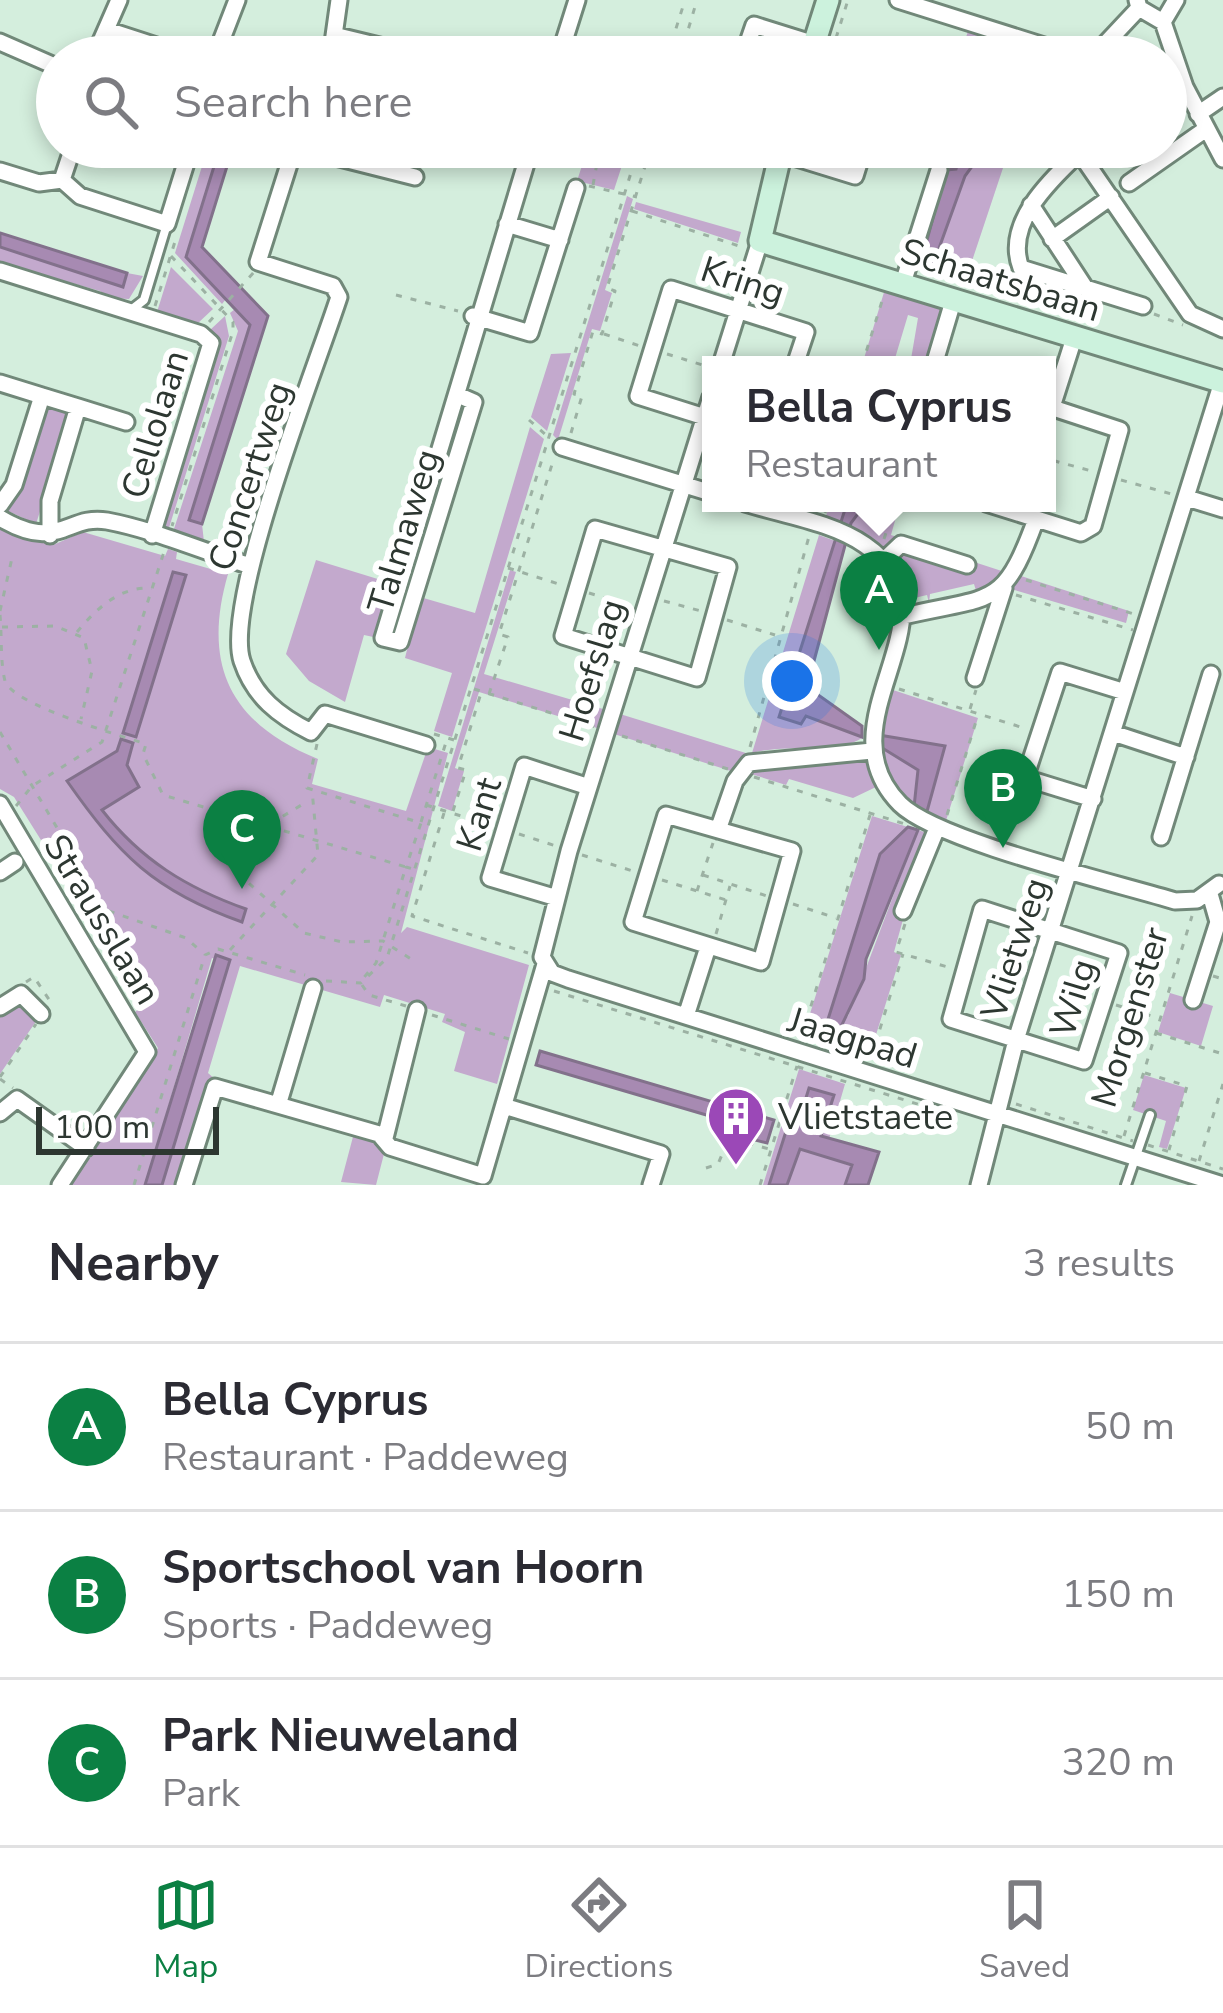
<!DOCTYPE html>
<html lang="en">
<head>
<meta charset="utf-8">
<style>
	:root { --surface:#fff; --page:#f7f7f7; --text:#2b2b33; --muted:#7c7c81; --line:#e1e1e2; --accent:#0b8043 }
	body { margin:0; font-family:"Nunito Sans",sans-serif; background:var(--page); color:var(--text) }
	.scale { position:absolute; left:36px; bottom:30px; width:183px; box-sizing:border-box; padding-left:12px; border:6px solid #2d3731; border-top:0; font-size:33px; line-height:42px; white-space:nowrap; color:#2d3731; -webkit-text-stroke:9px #fff; paint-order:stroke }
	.you { position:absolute; left:792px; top:681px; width:42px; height:42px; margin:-30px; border:9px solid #fff; border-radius:50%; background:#1a73e8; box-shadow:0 0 0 18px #1a73e833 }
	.badge { display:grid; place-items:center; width:78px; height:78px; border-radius:50%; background:var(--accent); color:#fff; font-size:39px; font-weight:700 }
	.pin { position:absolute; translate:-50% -99px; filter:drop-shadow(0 3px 6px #0008) }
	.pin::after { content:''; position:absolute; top:63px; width:42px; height:36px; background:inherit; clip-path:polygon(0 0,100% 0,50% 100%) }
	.popup { position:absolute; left:702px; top:356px; width:354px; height:156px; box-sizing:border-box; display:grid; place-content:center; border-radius:0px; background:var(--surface); filter:drop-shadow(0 3px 9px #0005); font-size:39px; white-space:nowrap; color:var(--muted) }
	.popup b { font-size:45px; color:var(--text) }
	.popup::after { content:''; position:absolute; left:50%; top:100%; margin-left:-24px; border:24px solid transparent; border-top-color:var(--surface) }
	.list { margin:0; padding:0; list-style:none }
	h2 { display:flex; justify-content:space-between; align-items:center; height:156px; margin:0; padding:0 48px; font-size:51px }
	h2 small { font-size:39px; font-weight:400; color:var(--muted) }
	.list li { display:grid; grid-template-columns:78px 1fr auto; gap:36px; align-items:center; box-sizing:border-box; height:168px; padding:0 48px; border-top:3px solid var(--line) }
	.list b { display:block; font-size:45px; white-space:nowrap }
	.list p { margin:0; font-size:39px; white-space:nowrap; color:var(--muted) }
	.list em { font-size:39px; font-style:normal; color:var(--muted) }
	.icon { flex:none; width:66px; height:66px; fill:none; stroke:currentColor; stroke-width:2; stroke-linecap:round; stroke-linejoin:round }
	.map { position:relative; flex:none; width:1223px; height:1185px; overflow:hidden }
	.search { position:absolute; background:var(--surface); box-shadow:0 6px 18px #0003; left:36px; right:36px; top:36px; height:132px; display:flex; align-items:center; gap:30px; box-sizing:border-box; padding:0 42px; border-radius:66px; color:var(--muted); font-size:45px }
	.sheet { height:660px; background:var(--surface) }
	nav { display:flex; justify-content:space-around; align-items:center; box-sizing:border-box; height:168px; border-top:3px solid var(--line); background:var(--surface); font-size:33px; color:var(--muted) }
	nav a { display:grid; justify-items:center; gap:6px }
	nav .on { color:var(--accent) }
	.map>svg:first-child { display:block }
</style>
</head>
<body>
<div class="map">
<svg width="1223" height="1185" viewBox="0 0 1223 1185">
	<rect width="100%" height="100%" fill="#d4eedd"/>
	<path fill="#c3a9cd" d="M 968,31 L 1041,54 L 1040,57 L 960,57 Z
		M 208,147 L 220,147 L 186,257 L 226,299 L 222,304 L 175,253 Z
		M 588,147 L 628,147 L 614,190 L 577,181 Z
		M 986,147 L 1010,147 L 967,276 L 933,265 L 965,176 Z
		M 627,196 L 633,199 L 605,290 L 612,293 L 600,331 L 592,329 L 558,440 L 553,435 Z
		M 636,202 L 741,232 L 738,243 L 634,209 Z
		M 0,247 L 122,286 L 127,273 L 143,276 L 129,299 L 108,298 L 100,291 L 0,263 Z
		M 171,267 L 213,309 L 197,324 L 157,312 Z
		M 885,289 L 956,311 L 940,365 L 910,365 L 918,318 L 908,315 L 893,365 L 862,365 Z
		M 235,309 L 250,325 L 190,520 L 202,524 L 204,542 L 173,532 L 238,331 L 230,313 Z
		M 225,316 L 229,336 L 168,531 L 161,529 L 201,408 L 216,339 L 210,330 Z
		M 571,353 L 547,431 L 531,417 L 551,354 Z
		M 46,405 L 71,414 L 36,524 L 8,511 L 20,492 Z
		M 530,427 L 544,439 L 452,737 L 434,731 L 452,673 L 405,658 L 420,597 L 475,613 Z
		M 830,503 L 847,503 L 841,519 L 850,523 L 866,503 L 900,503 L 891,535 L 1011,574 L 977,594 L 974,584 L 930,594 L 929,603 L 927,595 L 910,599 C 895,560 865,533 825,519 Z
		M 0,529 L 53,545 L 83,532 L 165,556 L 168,549 L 177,552 L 176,559 L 228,574 C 202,664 229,723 318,759 L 312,784 L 406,811 L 428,747 L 448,753 L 401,933 L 407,927 L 529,965 L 497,1084 L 454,1071 L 465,1032 L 442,1022 L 445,1014 L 384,995 L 380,1007 L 240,966 L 208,1073 L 217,1081 L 183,1185 L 162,1185 L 229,964 L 212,958 L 145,1185 L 70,1185 L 158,1048 L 135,1012 L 142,1006 L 135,990 L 14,797 L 0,789 Z
		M 819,535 L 835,541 L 780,717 L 806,716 L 862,738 C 841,753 782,744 752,753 Z
		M 316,560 L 394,584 L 378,638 L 364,635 L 345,702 L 309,681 L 286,654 Z
		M 510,570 L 516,572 L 484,674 L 603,709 L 597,728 L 479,692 L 455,768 L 464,771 L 452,811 L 438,806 Z
		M 1021,576 L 1129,611 L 1126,623 L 1011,589 Z
		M 890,689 L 978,718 L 945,824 L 926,815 L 945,746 L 879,735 Z
		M 620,714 L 749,754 L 734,772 L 614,734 Z
		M 879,746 L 918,771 L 914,807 L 886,773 Z
		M 865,759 L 876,787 L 853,798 L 789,779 L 786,785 L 745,772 L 755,764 Z
		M 872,816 L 908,827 L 880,854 L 824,1032 L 848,1016 L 918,830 L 927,833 L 894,952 L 901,955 L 869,1057 L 803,1036 Z
		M 1170,993 L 1213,1006 L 1201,1046 L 1158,1032 Z
		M 16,1001 L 39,1017 L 0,1074 L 0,1010 Z
		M 799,1069 L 845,1084 L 829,1139 L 787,1126 L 769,1185 L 763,1185 Z
		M 1144,1075 L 1186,1088 L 1167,1149 L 1159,1147 L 1166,1121 L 1133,1110 Z
		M 354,1133 L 378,1140 L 385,1150 L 376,1185 L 341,1182 Z
		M 799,1149 L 853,1165 L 845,1185 L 787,1185 Z"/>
	<path fill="#a78ab2" stroke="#82718b" stroke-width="3" d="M 220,147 L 233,147 L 202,247 L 268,316 L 202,524 L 189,520 L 250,325 L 186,257 Z
		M 962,147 L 986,147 L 965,176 L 933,265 L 921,262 L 946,170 L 956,169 Z
		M 0,233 L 127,273 L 123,287 L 0,247 Z
		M 847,503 L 866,503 L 851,523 L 807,687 L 862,726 L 862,737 L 806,716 L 801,724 L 779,717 Z
		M 173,572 L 186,575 L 136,737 L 123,733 Z
		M 879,735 L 945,746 L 926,815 L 914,807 L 918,770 L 879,746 Z
		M 121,739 L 133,743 L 127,765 L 139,787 L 102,810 C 141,860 187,888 246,909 L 242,922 C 154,891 119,855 67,781 L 117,751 Z
		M 908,827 L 918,830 L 866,959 L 864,979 L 836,1037 L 824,1032 L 880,854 Z
		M 216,955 L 230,960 L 162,1185 L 145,1185 Z
		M 540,1051 L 774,1120 L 767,1143 L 739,1136 L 737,1124 L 536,1065 Z
		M 809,1088 L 834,1095 L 821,1136 L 879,1152 L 868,1185 L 845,1185 L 852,1165 L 800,1149 L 787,1185 L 769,1185 L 788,1125 L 797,1127 Z"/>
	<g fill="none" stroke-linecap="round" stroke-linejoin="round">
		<g stroke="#718879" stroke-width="14">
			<path id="lane" d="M 131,310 L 144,300 L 167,224
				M 1126,1185 L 1150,1115"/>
		</g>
		<g stroke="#718879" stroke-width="21">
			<path id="street" d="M 898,0 L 1079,57
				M 1137,0 L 1139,8 L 1163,22 L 1185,87 L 1223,159
				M 1163,22 L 1176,0
				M 110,31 L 190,57
				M 338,36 L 425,57
				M 0,42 L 57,67
				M 94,57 L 119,0
				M 215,57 L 237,0
				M 331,57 L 339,0
				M 559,57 L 577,0
				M 617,57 L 619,51
				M 743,57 L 754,25 L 856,57
				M 1093,57 L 1139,8
				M 1198,114 L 1223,97
				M 301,147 L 291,158 L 258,262 L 333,286 L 339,297 C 316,368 223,602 242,661 C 254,697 279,716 311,732 L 325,714 L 426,745
				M 761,147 L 855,176 L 864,147
				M 300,148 L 415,177
				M 1077,149 L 1190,314 L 1223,329
				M 1079,153 C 1049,181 1004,224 1021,268 L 1143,306
				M 0,171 L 39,183 L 62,180 L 80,196 L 167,224 L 191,147
				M 62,180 L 73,147
				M 1129,183 L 1206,129
				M 1031,205 L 1086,289
				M 507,224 L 560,240
				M 1052,239 L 1111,197
				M 0,271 L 201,334 L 211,343 L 152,535
				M 903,283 L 939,170
				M 473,316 L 530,333 L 576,188
				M 721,365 L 760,241
				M 934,365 L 954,298
				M 0,383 L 42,396
				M 458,395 L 474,402 L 400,642 L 383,638 L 531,147
				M 711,397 L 569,851 L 542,957 L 552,973 L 568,979 L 1223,1185
				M 78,407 L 126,422
				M 1052,407 L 1075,335
				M 711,419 L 638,396 L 671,289 L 806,332 L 795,365
				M 562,447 L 711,493
				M 1187,498 L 1223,509
				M 745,503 C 783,515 832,522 865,545 C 967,615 817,720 900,804 C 937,841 1116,883 1175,901 L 1197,900 L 1219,884
				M 986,503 L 1081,533 L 1093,526 L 1120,430 L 1047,406
				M 0,505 L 14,485 L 42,396 L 78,407 L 50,501 L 50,535
				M 0,518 C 59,553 67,514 107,521 C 155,530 204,552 251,566
				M 595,529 L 728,567 L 697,678 L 563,636 Z
				M 882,562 L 901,544 L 967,565
				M 904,616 C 993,595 1003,610 1036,519
				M 975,678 L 1004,588
				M 1113,733 L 1186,757
				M 1093,799 L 1025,778 L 1060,672 L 1125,692
				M 0,804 L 147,1052 L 60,1185
				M 666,815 L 792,851 L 761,962 L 633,922 Z
				M 718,830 L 735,781 L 749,763 L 872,751
				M 1161,837 L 1211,674
				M 0,872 L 15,862
				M 557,898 L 490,878 L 524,766 L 589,787
				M 982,909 L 1119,953 L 1084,1061 L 951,1019 Z
				M 903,911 L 937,828
				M 1193,1000 L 1218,922 L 1210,894
				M 0,1007 L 21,994 L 41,1014
				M 686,1016 L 708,947
				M 279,1102 L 313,988
				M 504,1106 L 661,1154 L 651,1185
				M 0,1113 L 17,1099 L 86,1148
				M 385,1138 L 417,1010
				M 483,1176 L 545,964
				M 184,1185 L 215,1087 L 379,1134 L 390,1147 L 483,1176
				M 979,1185 L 1016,1040 L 1222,382"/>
		</g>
		<g stroke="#718879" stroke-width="27">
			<path id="secondary" d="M 810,57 L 828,0
				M 782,147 L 760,241 L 1223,382"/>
		</g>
		<path stroke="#9cb1a3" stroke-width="3" stroke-dasharray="6 9" stroke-linecap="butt" d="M 836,38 L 848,0
			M 233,57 L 241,30
			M 667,57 L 685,0
			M 680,57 L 697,0
			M 959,57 L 966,34
			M 593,185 L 600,147
			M 589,186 L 637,197
			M 632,211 L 742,247
			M 171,256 L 233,322 L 233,331 L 172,526
			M 1015,279 L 1010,298 L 1031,306
			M 396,295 L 458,311
			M 155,306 L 177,235
			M 1154,314 L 1183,325
			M 209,322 L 254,272
			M 604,334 L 640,346
			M 667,354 L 709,367
			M 862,365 L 883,298
			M 529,420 L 547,436
			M 571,433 L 582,396 L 574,394 L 593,331 L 602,334 L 615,291 L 607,288 L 651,147
			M 1047,471 L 1052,472 L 1055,461 L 1095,472
			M 1121,480 L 1175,495
			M 1047,488 L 1052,473
			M 825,513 L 828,503
			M 884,539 L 896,503
			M 508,568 L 562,585
			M 1026,580 L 1137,615
			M 589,593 L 631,606
			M 1016,595 L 1133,630
			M 664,601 L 701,611
			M 0,611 L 12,558
			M 0,615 C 2,636 0,661 5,681 C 13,705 119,735 146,744 L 143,754 L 163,795 L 406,867 L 376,963 L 361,981
			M 727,620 L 775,635
			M 2,627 L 55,626 L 84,638 L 92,671 L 81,719
			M 77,632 C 96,609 120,586 152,588
			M 474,689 L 596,727
			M 899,689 L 1027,729
			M 489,694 L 508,637 L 499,634 L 554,458
			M 970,709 L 976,690
			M 0,732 L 106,910 L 186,938 L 203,953
			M 434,734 L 454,740
			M 622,736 L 728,769
			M 317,744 L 307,788 L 421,823 L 406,867 L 413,869
			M 750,747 L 810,533
			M 754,777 L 905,824
			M 426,805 L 493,826
			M 16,806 L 32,786 L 102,742 L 164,552
			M 209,810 L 212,850 L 304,933 L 342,942 L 383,941 L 411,959
			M 453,811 L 466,770 L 458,768 L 481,693
			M 444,813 L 412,916 L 528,953
			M 947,815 L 978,715
			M 421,822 L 447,739
			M 270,824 L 308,801
			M 519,834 L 556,846
			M 42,845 L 59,834
			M 582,855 L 636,872
			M 703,875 L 767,896
			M 662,880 L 726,900
			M 697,891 L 713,843
			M 793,904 L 836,918
			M 905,924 L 896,952 L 951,968
			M 716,934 L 730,886
			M 230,950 L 318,855 L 312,790
			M 1213,976 L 1223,979
			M 326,981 L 361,983 L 387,958 L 639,147
			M 26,982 L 34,977 L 50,1001
			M 362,985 L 369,995 L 406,1006
			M 554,991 L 940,1111
			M 1116,1005 L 1158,1018
			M 432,1015 L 509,1039
			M 1156,1033 L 1223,1054
			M 802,1035 L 870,815
			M 871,1058 L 903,954
			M 1145,1073 L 1187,1086 L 1169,1150
			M 0,1077 L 36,1024
			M 0,1079 L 13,1088
			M 1016,1104 L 1133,1141
			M 1124,1136 L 1192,916
			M 1148,1145 L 1223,1169
			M 1199,1161 L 1223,1084
			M 706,1168 L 718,1164 L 729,1138 L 769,1149
			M 134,1185 L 205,955 L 218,949 L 305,975
			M 760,1185 L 797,1066"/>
		<use href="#lane" stroke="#fff" stroke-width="8"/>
		<use href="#street" stroke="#fff" stroke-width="15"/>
		<use href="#secondary" stroke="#ccf2dd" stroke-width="21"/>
	</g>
	<defs>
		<g id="building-pin" transform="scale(3)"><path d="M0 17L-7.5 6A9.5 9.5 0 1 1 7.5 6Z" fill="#9b48b7" stroke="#fff"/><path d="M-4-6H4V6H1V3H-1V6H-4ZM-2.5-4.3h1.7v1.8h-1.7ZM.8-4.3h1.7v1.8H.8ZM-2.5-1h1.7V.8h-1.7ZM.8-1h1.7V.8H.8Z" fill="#fff"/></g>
	</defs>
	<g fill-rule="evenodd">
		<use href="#building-pin" x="736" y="1116"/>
	</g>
	<g text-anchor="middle" stroke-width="12" stroke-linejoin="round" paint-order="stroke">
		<g font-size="36" fill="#2d3731" stroke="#fff">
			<text transform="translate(1001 279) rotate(17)" y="13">Schaatsbaan</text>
			<text transform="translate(743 280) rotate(18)" y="13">Kring</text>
			<text transform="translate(154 424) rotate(-73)" y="13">Cellolaan</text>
			<text transform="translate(249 476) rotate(-72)" y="13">Concertweg</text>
			<text transform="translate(403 531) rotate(-73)" y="13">Talmaweg</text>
			<text transform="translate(591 670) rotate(-73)" y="13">Hoefslag</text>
			<text transform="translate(478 814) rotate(-73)" y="13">Kant</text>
			<text transform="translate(103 919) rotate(59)" y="13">Strausslaan</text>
			<text transform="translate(1014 948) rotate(-72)" y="13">Vlietweg</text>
			<text transform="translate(1072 998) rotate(-73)" y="13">Wilg</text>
			<text transform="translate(1129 1017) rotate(-73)" y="13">Morgenster</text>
			<text transform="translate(853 1037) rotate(17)" y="13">Jaagpad</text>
		</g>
		<g font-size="36" fill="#2d3731" stroke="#fff" text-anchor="start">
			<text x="778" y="1129">Vlietstaete</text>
		</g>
	</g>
</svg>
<div class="scale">100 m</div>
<div class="you"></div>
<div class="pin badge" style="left:879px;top:650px">A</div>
<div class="popup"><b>Bella Cyprus</b>Restaurant</div>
<div class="pin badge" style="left:1003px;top:848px">B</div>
<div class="pin badge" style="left:242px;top:889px">C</div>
<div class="search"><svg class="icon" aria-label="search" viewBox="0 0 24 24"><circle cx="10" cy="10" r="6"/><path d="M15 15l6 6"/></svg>Search here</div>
</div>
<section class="sheet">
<h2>Nearby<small>3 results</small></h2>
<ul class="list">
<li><span class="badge">A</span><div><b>Bella Cyprus</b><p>Restaurant · Paddeweg</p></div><em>50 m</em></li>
<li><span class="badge">B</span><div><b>Sportschool van Hoorn</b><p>Sports · Paddeweg</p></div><em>150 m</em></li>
<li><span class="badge">C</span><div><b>Park Nieuweland</b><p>Park</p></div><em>320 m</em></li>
</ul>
</section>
<nav>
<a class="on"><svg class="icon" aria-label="map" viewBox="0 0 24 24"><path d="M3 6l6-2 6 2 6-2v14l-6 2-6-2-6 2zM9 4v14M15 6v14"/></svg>Map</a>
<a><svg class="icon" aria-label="directions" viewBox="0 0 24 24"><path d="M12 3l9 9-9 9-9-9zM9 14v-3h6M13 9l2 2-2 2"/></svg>Directions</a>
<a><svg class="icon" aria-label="saved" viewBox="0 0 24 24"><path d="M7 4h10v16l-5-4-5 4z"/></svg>Saved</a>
</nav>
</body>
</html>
